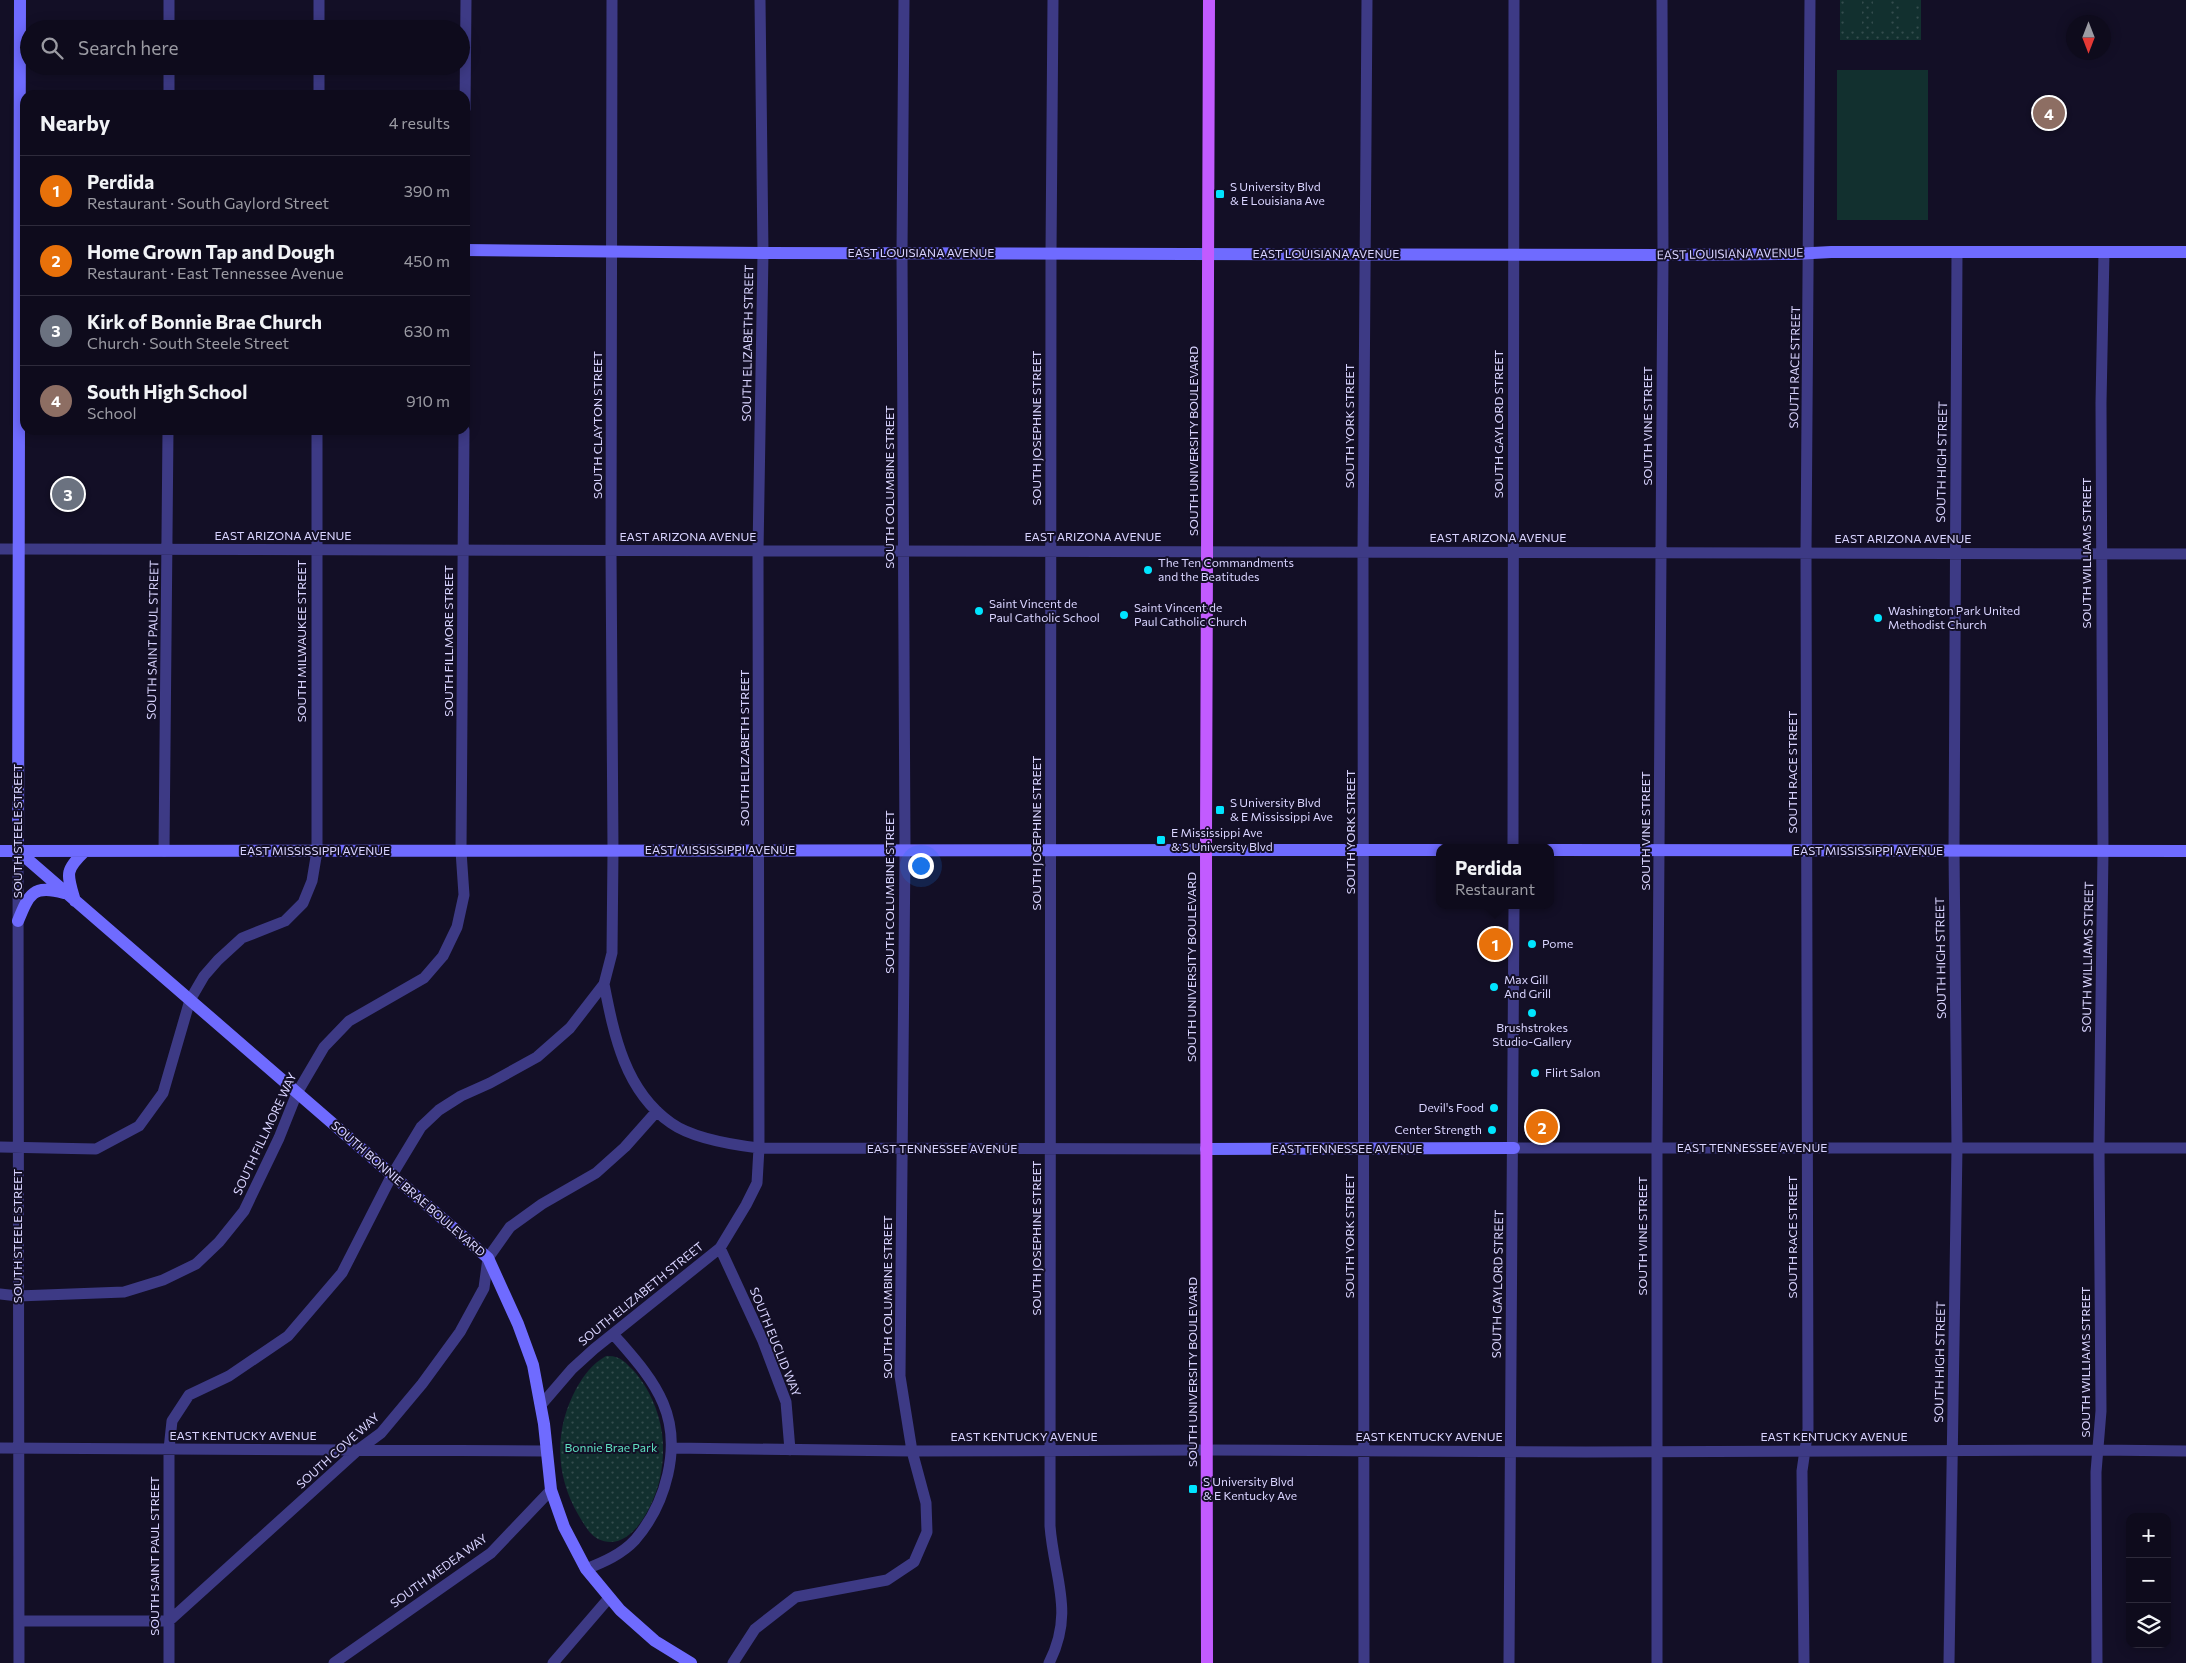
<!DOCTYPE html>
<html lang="en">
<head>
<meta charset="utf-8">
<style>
	:root { --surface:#0e0b1c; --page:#1c1929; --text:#f1f3f6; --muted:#9b9ba3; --line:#2e2b3b; --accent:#00e5ff }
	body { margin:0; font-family:Commissioner,sans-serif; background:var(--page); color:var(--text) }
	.controls { position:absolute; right:15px; bottom:15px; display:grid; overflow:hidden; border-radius:10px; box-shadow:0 2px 12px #0003 }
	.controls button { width:45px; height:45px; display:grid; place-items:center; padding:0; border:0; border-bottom:1px solid var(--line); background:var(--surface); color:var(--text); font:25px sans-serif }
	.compass { position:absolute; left:2066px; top:15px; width:45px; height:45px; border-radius:50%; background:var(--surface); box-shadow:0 2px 12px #0003; rotate:180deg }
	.you { position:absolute; left:920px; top:865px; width:18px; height:18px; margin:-12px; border:4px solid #fff; border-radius:50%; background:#1a73e8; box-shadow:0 0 0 8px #1a73e833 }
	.badge { display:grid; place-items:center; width:32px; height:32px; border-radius:50%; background:var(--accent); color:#fff; font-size:16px; font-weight:700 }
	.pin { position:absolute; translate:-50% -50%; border:2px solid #fff; box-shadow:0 1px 5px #0006 }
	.popup { position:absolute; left:1436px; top:844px; width:118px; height:65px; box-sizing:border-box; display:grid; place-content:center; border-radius:10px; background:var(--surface); filter:drop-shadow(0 1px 4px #0005); font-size:16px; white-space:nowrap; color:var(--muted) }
	.popup b { font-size:19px; color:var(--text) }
	.popup::after { content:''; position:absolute; left:50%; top:100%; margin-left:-10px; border:10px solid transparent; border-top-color:var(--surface) }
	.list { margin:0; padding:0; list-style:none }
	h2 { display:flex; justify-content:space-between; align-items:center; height:65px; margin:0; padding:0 20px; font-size:21px }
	h2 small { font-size:16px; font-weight:400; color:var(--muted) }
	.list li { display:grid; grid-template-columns:32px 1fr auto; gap:15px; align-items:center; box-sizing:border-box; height:70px; padding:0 20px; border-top:1px solid var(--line) }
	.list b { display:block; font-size:19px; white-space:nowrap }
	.list p { margin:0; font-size:16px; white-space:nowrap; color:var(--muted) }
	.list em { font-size:16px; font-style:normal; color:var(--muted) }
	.icon { flex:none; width:28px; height:28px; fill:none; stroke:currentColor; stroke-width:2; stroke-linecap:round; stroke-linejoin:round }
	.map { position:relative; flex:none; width:2186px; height:1663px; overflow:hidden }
	.search { position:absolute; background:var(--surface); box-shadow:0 2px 12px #0003; left:20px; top:20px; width:450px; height:55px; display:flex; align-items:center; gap:12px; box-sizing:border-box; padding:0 18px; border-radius:28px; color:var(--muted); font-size:19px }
	.panel { position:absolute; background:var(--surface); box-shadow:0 2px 12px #0003; left:20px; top:90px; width:450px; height:345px; border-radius:15px }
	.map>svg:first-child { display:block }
</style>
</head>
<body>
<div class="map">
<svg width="2186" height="1663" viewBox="0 0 2186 1663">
	<defs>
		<pattern id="park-dots" width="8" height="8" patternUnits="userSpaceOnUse" patternTransform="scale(1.25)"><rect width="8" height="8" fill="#12302f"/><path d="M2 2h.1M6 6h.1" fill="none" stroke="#344d4e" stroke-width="1.8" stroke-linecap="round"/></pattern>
	</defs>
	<rect width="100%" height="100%" fill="#130f26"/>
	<path fill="url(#park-dots)" d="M 1840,0 L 1921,0 L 1921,40 L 1840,40 Z
		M 606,1356 C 620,1355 625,1362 634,1371 C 649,1388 659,1411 662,1433 C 664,1448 663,1464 660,1478 C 655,1503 631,1555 598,1539 C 589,1534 584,1524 579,1516 C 555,1476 554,1430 576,1389 C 584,1375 592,1364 606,1356 Z"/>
	<path fill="#12302f" d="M 1845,0 L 1862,0 L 1862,31 L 1845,31 Z
		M 1873,0 L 1889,0 L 1889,31 L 1873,31 Z
		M 1900,0 L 1916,0 L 1916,31 L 1900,31 Z
		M 1837,70 L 1928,70 L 1928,220 L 1837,220 Z"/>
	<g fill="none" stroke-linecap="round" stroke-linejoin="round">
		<path stroke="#3d3a85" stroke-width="11" d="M 319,0 L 319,29
			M 169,29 L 169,0
			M 319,66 L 319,95
			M 169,95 L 169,66
			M 465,109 L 466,0
			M 0,549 L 2186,554
			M 1513,848 L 1514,0
			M 18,851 L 19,1663
			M 164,851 L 168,430
			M 604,984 C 614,1035 625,1091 671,1123 C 692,1138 734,1145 759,1148 L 1206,1149
			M 0,1147 L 96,1149 L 139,1126 L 163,1093 L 190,1000 L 204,976 L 218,960 L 242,938 L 285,921 L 303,903 L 312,881 L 317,851 L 317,430
			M 1514,1148 L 2186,1148
			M 720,1248 L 763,1341 L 786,1402 L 790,1450
			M 0,1294 L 18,1296 L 124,1292 L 163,1280 L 196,1264 L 219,1242 L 244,1211 L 279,1138 L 297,1093 L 324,1047 L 349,1021 L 424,978 L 443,956 L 457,927 L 464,895 L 461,851 L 464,430
			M 541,1405 L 572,1369 L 594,1349 L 720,1248 L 746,1205 L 757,1183 L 759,1148 L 758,551 L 763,253 L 760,0
			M 0,1448 L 545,1451
			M 672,1448 L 912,1451 L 1207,1450 L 1586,1452 L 2099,1450 L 2186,1451
			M 586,1569 C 604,1562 622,1554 635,1540 C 666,1504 682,1447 663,1403 C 652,1377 632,1356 614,1335
			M 19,1621 L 169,1621 L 358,1450 L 381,1433 L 422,1384 L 460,1332 L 484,1288 L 488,1258 L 510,1227 L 542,1204 L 596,1173 L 625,1147 L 657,1111
			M 169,1663 L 169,1449 L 172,1421 L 189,1395 L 229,1376 L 288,1336 L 342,1273 L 392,1175 L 421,1127 L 439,1110 L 461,1096 L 490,1083 L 537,1057 L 570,1028 L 604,984 L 612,953 L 613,851 L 611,551 L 612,0
			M 334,1663 L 491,1553 L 551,1490
			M 553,1663 L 609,1598
			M 733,1663 L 755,1629 L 796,1597 L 887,1580 L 914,1562 L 927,1532 L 926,1503 L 912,1451 L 900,1376 L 905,851 L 902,253 L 904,0
			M 1049,1663 C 1075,1612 1054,1578 1050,1526 L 1051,253 L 1053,0
			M 1364,1663 L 1363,552 L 1367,0
			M 1509,1663 C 1509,1410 1514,1158 1514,905
			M 1657,1663 L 1657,1148 L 1663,255 L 1662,0
			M 1804,1663 L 1802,1471 L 1808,1429 L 1806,553 L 1810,0
			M 1949,1663 L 1957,1147 L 1954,851 L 1957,252
			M 2097,1663 L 2096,1472 L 2101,1411 L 2099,1147 L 2103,851 L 2101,403 L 2104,252"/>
		<path stroke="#6f6bff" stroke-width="12" d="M 465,250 L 763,253 L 1663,255 L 1794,254 L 1831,252 L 2186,252
			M 1550,850 L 2186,851
			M 0,851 L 1440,850
			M 18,851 L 488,1258 L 518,1324 L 533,1365 L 544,1424 L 551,1490 L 564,1527 L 586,1569 L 620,1610 L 655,1641 L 691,1663
			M 18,851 L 20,0
			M 75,901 C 67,874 64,871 85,851
			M 18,921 C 29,894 33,884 64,893
			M 1206,1149 L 1514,1148"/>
		<path stroke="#c25bff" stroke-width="12" d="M 1207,1663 L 1206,839 L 1209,0"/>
	</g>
	<g fill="#00e5ff" stroke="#130f26" stroke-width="2">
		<rect x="1215" y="189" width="10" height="10" rx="2.5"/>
		<circle cx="1148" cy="570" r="5"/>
		<circle cx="979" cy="611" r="5"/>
		<circle cx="1124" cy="615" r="5"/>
		<circle cx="1878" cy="618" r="5"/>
		<rect x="1215" y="805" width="10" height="10" rx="2.5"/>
		<rect x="1156" y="835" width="10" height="10" rx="2.5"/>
		<circle cx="1532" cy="944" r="5"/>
		<circle cx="1494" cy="987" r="5"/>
		<circle cx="1532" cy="1013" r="5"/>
		<circle cx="1535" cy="1073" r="5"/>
		<circle cx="1494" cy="1108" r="5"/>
		<circle cx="1492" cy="1130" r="5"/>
		<rect x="1188" y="1484" width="10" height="10" rx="2.5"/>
	</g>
	<g text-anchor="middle" stroke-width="4" stroke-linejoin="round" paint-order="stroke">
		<g font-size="12" fill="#d9d4ff" stroke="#130f26" text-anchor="start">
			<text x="1230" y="191">S University Blvd<tspan x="1230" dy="14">&amp; E Louisiana Ave</tspan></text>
			<text x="1158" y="567">The Ten Commandments<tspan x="1158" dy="14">and the Beatitudes</tspan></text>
			<text x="989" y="608">Saint Vincent de<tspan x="989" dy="14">Paul Catholic School</tspan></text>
			<text x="1134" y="612">Saint Vincent de<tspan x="1134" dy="14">Paul Catholic Church</tspan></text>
			<text x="1888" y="615">Washington Park United<tspan x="1888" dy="14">Methodist Church</tspan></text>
			<text x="1230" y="807">S University Blvd<tspan x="1230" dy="14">&amp; E Mississippi Ave</tspan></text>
			<text x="1171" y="837">E Mississippi Ave<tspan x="1171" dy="14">&amp; S University Blvd</tspan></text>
			<text x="1542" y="948">Pome</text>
			<text x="1504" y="984">Max Gill<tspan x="1504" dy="14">And Grill</tspan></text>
			<text x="1532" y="1032" text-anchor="middle">Brushstrokes<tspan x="1532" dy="14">Studio-Gallery</tspan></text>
			<text x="1545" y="1077">Flirt Salon</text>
			<text x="1484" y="1112" text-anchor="end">Devil's Food</text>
			<text x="1482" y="1134" text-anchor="end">Center Strength</text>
			<text x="1203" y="1486">S University Blvd<tspan x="1203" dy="14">&amp; E Kentucky Ave</tspan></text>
		</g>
		<g font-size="12" fill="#d9d4ff" stroke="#130f26">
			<text x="921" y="257">EAST LOUISIANA AVENUE</text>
			<text x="1326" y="258">EAST LOUISIANA AVENUE</text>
			<text transform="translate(1730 254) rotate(-1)" y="4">EAST LOUISIANA AVENUE</text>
			<text transform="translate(748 343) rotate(-89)" y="4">SOUTH ELIZABETH STREET</text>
			<text transform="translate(1795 367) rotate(-89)" y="4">SOUTH RACE STREET</text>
			<text transform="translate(1499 424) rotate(-90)" y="4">SOUTH GAYLORD STREET</text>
			<text transform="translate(598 425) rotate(-90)" y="4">SOUTH CLAYTON STREET</text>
			<text transform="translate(1350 426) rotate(-90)" y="4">SOUTH YORK STREET</text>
			<text transform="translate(1648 426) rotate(-90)" y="4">SOUTH VINE STREET</text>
			<text transform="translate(1037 428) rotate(-90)" y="4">SOUTH JOSEPHINE STREET</text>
			<text transform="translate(1194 441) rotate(-90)" y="4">SOUTH UNIVERSITY BOULEVARD</text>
			<text transform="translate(1942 462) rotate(-89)" y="4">SOUTH HIGH STREET</text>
			<text transform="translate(890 487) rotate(-90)" y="4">SOUTH COLUMBINE STREET</text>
			<text x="283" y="540">EAST ARIZONA AVENUE</text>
			<text x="688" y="541">EAST ARIZONA AVENUE</text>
			<text x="1093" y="541">EAST ARIZONA AVENUE</text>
			<text x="1498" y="542">EAST ARIZONA AVENUE</text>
			<text x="1903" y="543">EAST ARIZONA AVENUE</text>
			<text transform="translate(2087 553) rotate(-90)" y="4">SOUTH WILLIAMS STREET</text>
			<text transform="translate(153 640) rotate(-89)" y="4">SOUTH SAINT PAUL STREET</text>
			<text transform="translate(302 641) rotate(-90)" y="4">SOUTH MILWAUKEE STREET</text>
			<text transform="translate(449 641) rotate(-90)" y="4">SOUTH FILLMORE STREET</text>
			<text transform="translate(745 748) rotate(-90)" y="4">SOUTH ELIZABETH STREET</text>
			<text transform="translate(1793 772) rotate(-90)" y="4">SOUTH RACE STREET</text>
			<text transform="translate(18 831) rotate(-90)" y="4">SOUTH STEELE STREET</text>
			<text transform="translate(1646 831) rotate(-90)" y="4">SOUTH VINE STREET</text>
			<text transform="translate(1351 832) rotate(-90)" y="4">SOUTH YORK STREET</text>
			<text transform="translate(1037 833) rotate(-90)" y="4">SOUTH JOSEPHINE STREET</text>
			<text x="720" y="854">EAST MISSISSIPPI AVENUE</text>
			<text x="315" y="855">EAST MISSISSIPPI AVENUE</text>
			<text x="1868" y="855">EAST MISSISSIPPI AVENUE</text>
			<text transform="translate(890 892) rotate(-90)" y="4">SOUTH COLUMBINE STREET</text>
			<text transform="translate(2088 957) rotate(-89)" y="4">SOUTH WILLIAMS STREET</text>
			<text transform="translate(1941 958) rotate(-91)" y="4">SOUTH HIGH STREET</text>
			<text transform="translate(1192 967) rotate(-90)" y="4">SOUTH UNIVERSITY BOULEVARD</text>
			<text transform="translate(265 1134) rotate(-65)" y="4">SOUTH FILLMORE WAY</text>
			<text x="1752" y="1152">EAST TENNESSEE AVENUE</text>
			<text x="942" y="1153">EAST TENNESSEE AVENUE</text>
			<text x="1347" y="1153">EAST TENNESSEE AVENUE</text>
			<text transform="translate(408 1189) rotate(41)" y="4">SOUTH BONNIE BRAE BOULEVARD</text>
			<text transform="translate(18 1236) rotate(-90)" y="4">SOUTH STEELE STREET</text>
			<text transform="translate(1350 1236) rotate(-90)" y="4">SOUTH YORK STREET</text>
			<text transform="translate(1643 1236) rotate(-90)" y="4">SOUTH VINE STREET</text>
			<text transform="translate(1793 1237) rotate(-90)" y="4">SOUTH RACE STREET</text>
			<text transform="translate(1037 1238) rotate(-90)" y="4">SOUTH JOSEPHINE STREET</text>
			<text transform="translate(1498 1284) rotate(-89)" y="4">SOUTH GAYLORD STREET</text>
			<text transform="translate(641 1294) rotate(-39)" y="4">SOUTH ELIZABETH STREET</text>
			<text transform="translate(888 1297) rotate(-90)" y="4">SOUTH COLUMBINE STREET</text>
			<text transform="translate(775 1342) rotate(68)" y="4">SOUTH EUCLID WAY</text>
			<text transform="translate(1940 1362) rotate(-89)" y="4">SOUTH HIGH STREET</text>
			<text transform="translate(2086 1362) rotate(-90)" y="4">SOUTH WILLIAMS STREET</text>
			<text transform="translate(1193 1372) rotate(-90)" y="4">SOUTH UNIVERSITY BOULEVARD</text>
			<text x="243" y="1440">EAST KENTUCKY AVENUE</text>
			<text x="1024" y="1441">EAST KENTUCKY AVENUE</text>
			<text x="1429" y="1441">EAST KENTUCKY AVENUE</text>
			<text x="1834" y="1441">EAST KENTUCKY AVENUE</text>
			<text transform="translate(338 1451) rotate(-42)" y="4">SOUTH COVE WAY</text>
			<text transform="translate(155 1556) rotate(-90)" y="4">SOUTH SAINT PAUL STREET</text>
			<text transform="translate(439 1571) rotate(-36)" y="4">SOUTH MEDEA WAY</text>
		</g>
		<g font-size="12" fill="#5fe0c0" stroke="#130f26">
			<text x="611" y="1452">Bonnie Brae Park</text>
		</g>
	</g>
</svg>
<div class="controls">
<button>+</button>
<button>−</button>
<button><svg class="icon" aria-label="layers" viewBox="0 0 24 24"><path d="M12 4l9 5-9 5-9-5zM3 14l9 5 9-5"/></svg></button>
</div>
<svg class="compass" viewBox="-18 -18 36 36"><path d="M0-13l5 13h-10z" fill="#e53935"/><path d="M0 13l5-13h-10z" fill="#9b9ba3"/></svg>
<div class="you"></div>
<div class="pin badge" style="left:1495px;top:944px;background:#e8710a">1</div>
<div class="popup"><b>Perdida</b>Restaurant</div>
<div class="pin badge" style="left:1542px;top:1127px;background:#e8710a">2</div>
<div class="pin badge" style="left:68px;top:494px;background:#6b7280">3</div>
<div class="pin badge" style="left:2049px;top:113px;background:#8d6e63">4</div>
<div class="search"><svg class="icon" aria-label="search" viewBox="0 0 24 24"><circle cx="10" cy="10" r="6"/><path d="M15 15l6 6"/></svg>Search here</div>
<section class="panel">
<h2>Nearby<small>4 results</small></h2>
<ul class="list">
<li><span class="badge" style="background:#e8710a">1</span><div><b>Perdida</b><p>Restaurant · South Gaylord Street</p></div><em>390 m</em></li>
<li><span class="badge" style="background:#e8710a">2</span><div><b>Home Grown Tap and Dough</b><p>Restaurant · East Tennessee Avenue</p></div><em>450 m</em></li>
<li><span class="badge" style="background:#6b7280">3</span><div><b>Kirk of Bonnie Brae Church</b><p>Church · South Steele Street</p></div><em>630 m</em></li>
<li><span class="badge" style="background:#8d6e63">4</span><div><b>South High School</b><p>School</p></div><em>910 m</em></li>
</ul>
</section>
</div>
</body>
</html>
